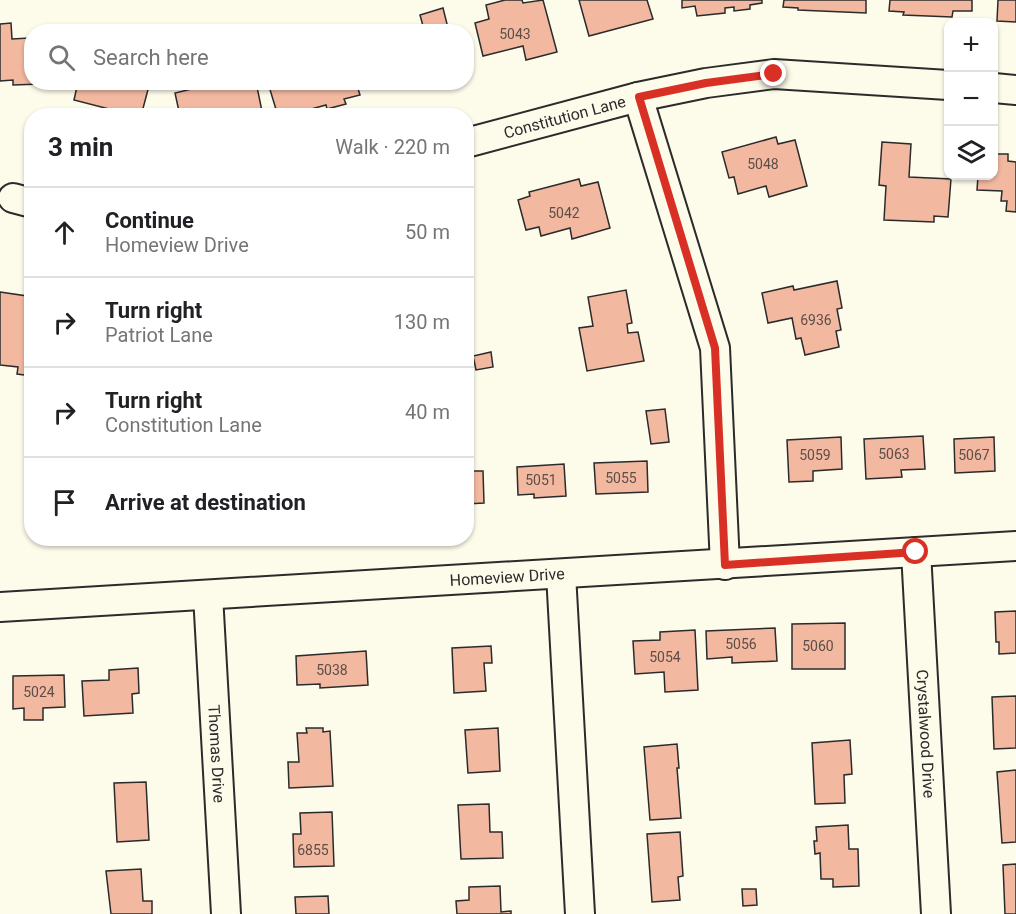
<!DOCTYPE html>
<html lang="en">
<head>
<meta charset="utf-8">
<style>
	:root { --surface:#fff; --page:#f2f2f2; --text:#202124; --muted:#757577; --line:#e0e0e0 }
	body { margin:0; font-family:Roboto,sans-serif; background:var(--page); color:var(--text) }
	.controls { position:absolute; right:18px; top:18px; display:grid; overflow:hidden; border-radius:12px; box-shadow:0 2px 4px #0004 }
	.controls button { width:54px; height:54px; display:grid; place-items:center; padding:0; border:0; border-bottom:2px solid var(--line); background:var(--surface); color:var(--text); font:30px sans-serif }
	.stop { position:absolute; width:18px; height:18px; margin:-14px; border:4px solid #d93025; border-radius:50%; background:#fff }
	.stop.end { background:#d93025; border-color:#fff; box-shadow:0 2px 6px #0008 }
	.list { margin:0; padding:0; list-style:none }
	h2 { display:flex; justify-content:space-between; align-items:center; height:78px; margin:0; padding:0 24px; font-size:26px }
	h2 small { font-size:20px; font-weight:400; color:var(--muted) }
	.list li { display:grid; grid-template-columns:39px 1fr auto; gap:18px; align-items:center; box-sizing:border-box; height:90px; padding:0 24px; border-top:2px solid var(--line) }
	.list b { display:block; font-size:22px; white-space:nowrap }
	.list p { margin:0; font-size:20px; white-space:nowrap; color:var(--muted) }
	.list em { font-size:20px; font-style:normal; color:var(--muted) }
	.icon { flex:none; width:33px; height:33px; fill:none; stroke:currentColor; stroke-width:2; stroke-linecap:round; stroke-linejoin:round }
	.map { position:relative; flex:none; width:1016px; height:914px; overflow:hidden }
	.search { position:absolute; background:var(--surface); box-shadow:0 2px 4px #0004; left:24px; top:24px; width:450px; height:66px; display:flex; align-items:center; gap:15px; box-sizing:border-box; padding:0 21px; border-radius:24px; color:var(--muted); font-size:22px }
	.panel { position:absolute; background:var(--surface); box-shadow:0 2px 4px #0004; left:24px; top:108px; width:450px; height:438px; border-radius:24px }
	.map>svg:first-child { display:block }
</style>
</head>
<body>
<div class="map">
<svg width="1016" height="914" viewBox="0 0 1016 914">
	<rect width="100%" height="100%" fill="#fdfbea"/>
	<path fill="#f2b8a0" stroke="#2b2b2b" stroke-width="1.5" d="M 505,0 L 522,0 L 523,3 L 543,0 L 557,52 L 526,60 L 523,46 L 483,56 L 475,23 L 489,19 L 486,5 Z
		M 579,0 L 647,0 L 653,19 L 589,36 Z
		M 682,0 L 762,0 L 762,3 L 750,5 L 750,9 L 734,11 L 734,7 L 725,8 L 725,13 L 697,16 L 695,6 L 682,8 Z
		M 784,0 L 866,0 L 866,13 L 798,10 L 798,8 L 783,7 Z
		M 890,0 L 972,0 L 972,11 L 953,11 L 952,17 L 903,15 L 904,12 L 889,11 Z
		M 998,0 L 1016,0 L 1016,22 L 997,21 Z
		M 443,8 L 449,32 L 403,32 L 423,26 L 420,15 Z
		M 11,23 L 12,39 L 29,38 L 29,56 L 32,56 L 32,82 L 41,84 L 13,85 L 13,80 L 0,81 L 0,24 Z
		M 78,82 L 150,82 L 141,116 L 113,116 L 111,115 L 113,110 L 74,100 Z
		M 203,82 L 256,82 L 263,116 L 190,116 L 189,114 L 180,116 L 175,93 L 204,86 Z
		M 356,82 L 360,95 L 344,99 L 346,104 L 327,109 L 326,105 L 304,111 L 306,116 L 278,116 L 268,83 Z
		M 776,137 L 778,144 L 795,140 L 807,186 L 769,197 L 766,186 L 738,194 L 734,177 L 729,178 L 722,152 Z
		M 882,142 L 911,144 L 909,177 L 951,179 L 948,217 L 934,216 L 934,222 L 884,220 L 886,186 L 879,185 Z
		M 994,154 L 1008,154 L 1008,161 L 1016,162 L 1016,212 L 1006,211 L 1007,201 L 1001,201 L 1002,191 L 977,190 L 978,176 L 994,176 Z
		M 579,179 L 581,186 L 598,182 L 610,228 L 572,239 L 570,228 L 541,236 L 539,227 L 526,230 L 518,200 L 530,196 L 529,192 Z
		M 837,281 L 842,308 L 837,309 L 841,330 L 836,331 L 839,347 L 805,355 L 801,338 L 796,339 L 792,318 L 768,323 L 762,293 L 793,286 L 794,290 Z
		M 626,290 L 632,323 L 627,324 L 628,333 L 638,332 L 644,361 L 587,371 L 579,328 L 593,326 L 588,297 Z
		M 0,292 L 27,296 L 25,315 L 32,315 L 32,376 L 17,374 L 18,367 L 0,365 Z
		M 491,352 L 493,367 L 476,370 L 473,356 Z
		M 665,409 L 669,442 L 651,444 L 646,411 Z
		M 923,436 L 925,469 L 901,470 L 902,477 L 866,479 L 864,439 Z
		M 841,437 L 842,469 L 813,471 L 813,481 L 789,482 L 787,440 Z
		M 994,437 L 995,471 L 955,473 L 954,439 Z
		M 647,461 L 648,492 L 596,494 L 594,463 Z
		M 564,464 L 566,496 L 534,498 L 534,494 L 518,495 L 517,467 Z
		M 466,471 L 483,471 L 484,503 L 466,504 Z
		M 29,492 L 32,492 L 32,528 L 30,528 Z
		M 1016,611 L 1016,653 L 999,654 L 999,642 L 996,642 L 995,612 Z
		M 845,623 L 845,669 L 792,669 L 792,624 Z
		M 775,628 L 777,661 L 732,663 L 732,657 L 707,659 L 706,631 Z
		M 695,630 L 698,690 L 665,692 L 664,672 L 635,674 L 633,641 L 660,640 L 660,632 Z
		M 491,646 L 492,663 L 484,663 L 486,691 L 454,693 L 452,648 Z
		M 366,651 L 368,685 L 320,688 L 320,684 L 297,685 L 296,656 Z
		M 138,668 L 139,693 L 132,694 L 133,713 L 84,716 L 82,681 L 109,680 L 109,670 Z
		M 64,675 L 65,707 L 43,708 L 43,720 L 24,720 L 24,708 L 13,709 L 13,676 Z
		M 1016,696 L 1016,748 L 994,749 L 992,697 Z
		M 306,728 L 323,728 L 323,732 L 330,731 L 333,786 L 289,788 L 288,762 L 299,762 L 297,733 L 307,733 Z
		M 498,728 L 500,771 L 468,773 L 465,730 Z
		M 850,740 L 852,774 L 844,775 L 845,803 L 815,804 L 812,743 Z
		M 677,744 L 679,768 L 677,768 L 681,818 L 650,820 L 644,747 Z
		M 1016,770 L 1016,842 L 1002,843 L 997,772 Z
		M 146,782 L 149,840 L 117,842 L 114,783 Z
		M 489,804 L 490,832 L 502,832 L 503,858 L 461,859 L 458,805 Z
		M 332,812 L 334,866 L 294,867 L 293,834 L 301,834 L 300,813 Z
		M 848,825 L 849,849 L 858,849 L 859,886 L 833,887 L 833,879 L 821,879 L 820,853 L 815,854 L 814,841 L 817,841 L 816,827 Z
		M 680,832 L 683,876 L 678,877 L 680,900 L 652,902 L 647,834 Z
		M 1016,864 L 1016,914 L 1005,914 L 1003,865 Z
		M 141,869 L 143,901 L 152,901 L 152,914 L 111,914 L 106,871 Z
		M 500,886 L 501,912 L 511,911 L 511,914 L 457,914 L 456,901 L 469,900 L 469,887 Z
		M 742,889 L 756,889 L 757,905 L 743,906 Z
		M 328,896 L 329,914 L 296,914 L 295,897 Z"/>
	<g fill="none" stroke-linecap="round" stroke-linejoin="round">
		<g stroke="#2b2b2b" stroke-width="32">
			<g id="minor">
				<path d="M 994,88 L 1016,90"/>
				<path d="M 638,97 L 715,348 L 725,565"/>
				<path id="s1" d="M 466,143 L 638,97 L 706,83 L 774,74 L 948,85"/>
				<path d="M 13,198 L 32,203"/>
				<path id="s2" d="M 916,552 L 936,914"/>
				<path d="M 561,574 L 580,914"/>
				<path id="s3" d="M 208,595 L 226,914"/>
				<path id="s4" d="M 0,607 L 1016,546"/>
			</g>
		</g>
		<use href="#minor" stroke="#fdfbea" stroke-width="28"/>
	</g>
	<g fill="none" stroke-linecap="round" stroke-linejoin="round">
		<path stroke="#d93025" stroke-width="8" d="M 774,74 L 706,83 L 639,97 L 715,348 L 725,565 L 916,552"/>
	</g>
	<g text-anchor="middle" stroke-width="4.5" stroke-linejoin="round" paint-order="stroke">
		<g font-size="14" fill="#5d4e48">
			<text x="515" y="39">5043</text>
			<text x="763" y="169">5048</text>
			<text x="564" y="218">5042</text>
			<text x="816" y="325">6936</text>
			<text x="894" y="459">5063</text>
			<text x="815" y="460">5059</text>
			<text x="974" y="460">5067</text>
			<text x="621" y="483">5055</text>
			<text x="541" y="485">5051</text>
			<text x="741" y="649">5056</text>
			<text x="818" y="651">5060</text>
			<text x="665" y="662">5054</text>
			<text x="332" y="675">5038</text>
			<text x="39" y="697">5024</text>
			<text x="313" y="855">6855</text>
		</g>
		<g font-size="16" fill="#2b2b2b" stroke="#fdfbea">
			<text dy="6" stroke="none"><textPath href="#s1" startOffset="102">Constitution Lane</textPath></text>
			<text dy="6" stroke="none"><textPath href="#s4" startOffset="508">Homeview Drive</textPath></text>
			<text dy="6" stroke="none"><textPath href="#s2" startOffset="182">Crystalwood Drive</textPath></text>
			<text dy="6" stroke="none"><textPath href="#s3" startOffset="159">Thomas Drive</textPath></text>
		</g>
	</g>
</svg>
<div class="controls">
<button>+</button>
<button>−</button>
<button><svg class="icon" aria-label="layers" viewBox="0 0 24 24"><path d="M12 4l9 5-9 5-9-5zM3 14l9 5 9-5"/></svg></button>
</div>
<div class="stop" style="left:916px;top:552px"></div>
<div class="stop end" style="left:774px;top:74px"></div>
<div class="search"><svg class="icon" aria-label="search" viewBox="0 0 24 24"><circle cx="10" cy="10" r="6"/><path d="M15 15l6 6"/></svg>Search here</div>
<section class="panel">
<h2>3 min<small>Walk · 220 m</small></h2>
<ul class="list">
<li><svg class="icon" aria-label="ahead" viewBox="0 0 24 24"><path d="M12 20V5M6 11l6-6 6 6"/></svg><div><b>Continue</b><p>Homeview Drive</p></div><em>50 m</em></li>
<li><svg class="icon" aria-label="right" viewBox="0 0 24 24"><path d="M7 20v-9h11M14 6l5 5-5 5"/></svg><div><b>Turn right</b><p>Patriot Lane</p></div><em>130 m</em></li>
<li><svg class="icon" aria-label="right" viewBox="0 0 24 24"><path d="M7 20v-9h11M14 6l5 5-5 5"/></svg><div><b>Turn right</b><p>Constitution Lane</p></div><em>40 m</em></li>
<li><svg class="icon" aria-label="arrive" viewBox="0 0 24 24"><path d="M6 21V4h12l-3 4 3 4H6"/></svg><div><b>Arrive at destination</b></div></li>
</ul>
</section>
</div>
</body>
</html>
